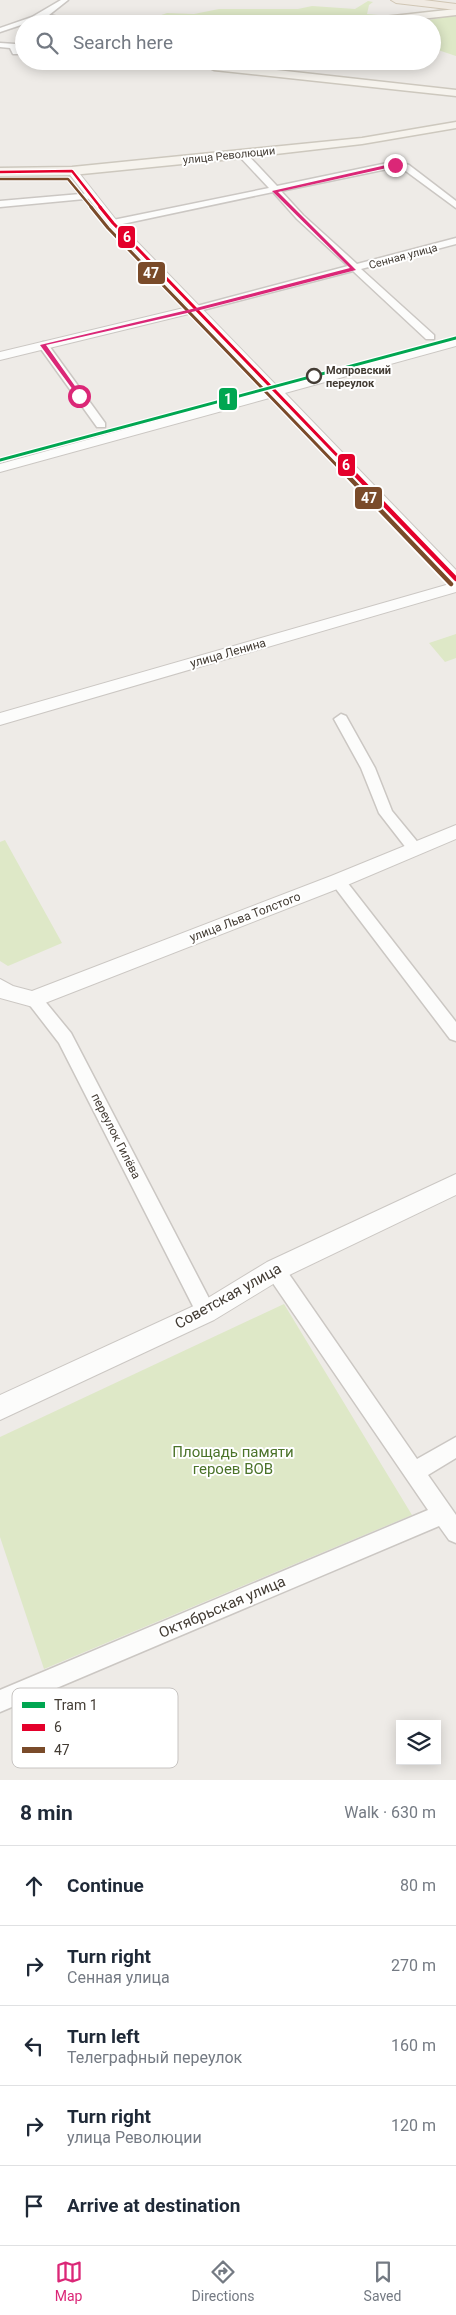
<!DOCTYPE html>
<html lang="en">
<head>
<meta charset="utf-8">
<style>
	:root { --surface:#fff; --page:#f6f6f7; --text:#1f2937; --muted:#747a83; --line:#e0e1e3; --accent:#db2777 }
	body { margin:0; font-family:Roboto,sans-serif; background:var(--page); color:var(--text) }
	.controls { position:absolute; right:15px; bottom:15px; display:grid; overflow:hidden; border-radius:0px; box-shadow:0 2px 12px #0003 }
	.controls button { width:45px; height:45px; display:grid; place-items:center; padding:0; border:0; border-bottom:1px solid var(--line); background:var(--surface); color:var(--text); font:25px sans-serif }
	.stop { position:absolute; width:15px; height:15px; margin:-11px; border:4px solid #db2777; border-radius:50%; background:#fff }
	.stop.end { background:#db2777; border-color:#fff; box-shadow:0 1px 5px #0008 }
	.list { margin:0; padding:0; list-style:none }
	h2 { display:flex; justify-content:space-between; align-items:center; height:65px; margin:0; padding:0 20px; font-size:21px }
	h2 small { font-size:16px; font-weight:400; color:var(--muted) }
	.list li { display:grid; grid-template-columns:32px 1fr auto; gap:15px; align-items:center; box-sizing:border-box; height:80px; padding:0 20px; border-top:1px solid var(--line) }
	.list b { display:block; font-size:19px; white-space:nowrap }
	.list p { margin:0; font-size:16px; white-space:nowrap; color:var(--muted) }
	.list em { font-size:16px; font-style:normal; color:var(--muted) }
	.icon { flex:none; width:28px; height:28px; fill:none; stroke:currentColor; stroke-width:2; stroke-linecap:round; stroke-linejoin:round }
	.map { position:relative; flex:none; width:456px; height:1780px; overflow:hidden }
	.search { position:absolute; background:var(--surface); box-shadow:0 2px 12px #0003; left:15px; right:15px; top:15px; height:55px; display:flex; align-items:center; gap:12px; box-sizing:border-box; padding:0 18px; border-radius:28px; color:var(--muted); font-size:19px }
	.sheet { height:465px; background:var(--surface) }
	nav { display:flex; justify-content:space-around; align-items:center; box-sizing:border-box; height:70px; border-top:1px solid var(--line); background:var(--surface); font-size:14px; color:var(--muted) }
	nav a { display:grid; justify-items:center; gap:2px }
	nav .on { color:var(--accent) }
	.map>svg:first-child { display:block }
</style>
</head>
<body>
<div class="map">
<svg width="456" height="1780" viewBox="0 0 456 1780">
	<rect width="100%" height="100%" fill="#eeebe7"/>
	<path fill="#dee8c7" d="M 368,1 L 373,2 L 369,5 L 367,14 L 378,15 L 379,17 L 295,18 L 201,24 L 116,24 L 110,21 L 112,16 L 126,15 L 147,20 L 167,13 L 194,14 L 219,9 L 298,9 L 312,6 L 355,9 Z
		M 456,15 L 456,56 L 432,48 L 432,24 L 407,24 Z
		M 456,634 L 456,658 L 445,662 L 429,643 Z
		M 5,840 L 62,943 L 8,966 L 0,961 L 0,842 Z
		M 284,1304 L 412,1515 L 44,1669 L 0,1537 L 0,1437 Z"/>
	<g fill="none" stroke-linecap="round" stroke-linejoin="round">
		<g stroke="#cbc7c3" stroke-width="3">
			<path id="minor" d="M 61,0 L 68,0 L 49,15 L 90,24 L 75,24 L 42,18 L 0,32 L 0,28 L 32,17 Z
				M 0,43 L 15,44 L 18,50 L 24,50 L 24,54 L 13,54 L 10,48 L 0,47 Z
				M 239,152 L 245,152 L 277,186 L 397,161 L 409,165 L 456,201 L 456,208 L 403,169 L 397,167 L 281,191 L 303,215 L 357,264 L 456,238 L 456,244 L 361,269 L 434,335 L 434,339 L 426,339 L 353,271 L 199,311 L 193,311 L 193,307 L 348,266 L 297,219 L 273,192 L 113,226 L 109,223 L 113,220 L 269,188 L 239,156 Z
				M 92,193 L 95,194 L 95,198 L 0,207 L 0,201 Z
				M 43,342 L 47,343 L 105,423 L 105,427 L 97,427 L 38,345 Z
				M 341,714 L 346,716 L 375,768 L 392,811 L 420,845 L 422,849 L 420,853 L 410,853 L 379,813 L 361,768 L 334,719 Z
				M 338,875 L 343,877 L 456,1022 L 456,1041 L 450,1039 L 333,885 L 331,881 L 333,877 Z
				M 33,993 L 39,994 L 71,1033 L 213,1306 L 215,1312 L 213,1318 L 206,1321 L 199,1318 L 59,1043 L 25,999 L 27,994 Z
				M 275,1261 L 282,1264 L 417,1459 L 456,1437 L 456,1458 L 428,1475 L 456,1515 L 456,1543 L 449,1540 L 439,1526 L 0,1712 L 0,1690 L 428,1510 L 268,1276 L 266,1270 L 268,1264 Z"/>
		</g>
		<g stroke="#cbc7c3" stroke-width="2">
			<path id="tertiary" d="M 72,168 L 76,169 L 117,221 L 278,387 L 456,338 L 456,346 L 285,393 L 456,570 L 456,592 L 0,725 L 0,713 L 453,583 L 273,397 L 0,472 L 0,464 L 267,390 L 193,313 L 0,360 L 0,352 L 188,307 L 109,225 L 67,171 Z
				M 456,825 L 456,839 L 345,886 L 40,1005 L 33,1007 L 0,998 L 0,979 L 13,986 L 32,991 L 331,876 Z
				M 456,1174 L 456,1195 L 283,1278 L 214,1320 L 0,1420 L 0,1395 L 198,1304 L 267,1262 Z"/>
		</g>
		<g stroke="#cdc8be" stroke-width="3">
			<path id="secondary" d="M 456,9 L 456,15 L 377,24 L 279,24 L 284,21 L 375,18 Z
				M 195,61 L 456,90 L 456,96 L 214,70 Z
				M 456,122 L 456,128 L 362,144 L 242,158 L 72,175 L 0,176 L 0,168 L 72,167 L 362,138 Z"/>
		</g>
		<g stroke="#d0c6b4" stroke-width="2">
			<path id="primary" d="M 391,0 L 424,0 L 456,4 L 456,10 L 396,3 Z"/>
		</g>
		<use href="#minor" fill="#fcfcfb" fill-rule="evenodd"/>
		<use href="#tertiary" fill="#fcfcfb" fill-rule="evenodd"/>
		<use href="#secondary" fill="#f6f3ed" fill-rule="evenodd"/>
		<use href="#primary" fill="#f0eae2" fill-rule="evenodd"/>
		<g stroke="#fff" stroke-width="4.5">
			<path id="bus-1-far2" d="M 0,172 L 72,171 L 101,208"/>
		</g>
		<g stroke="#fff" stroke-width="5.5">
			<path id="bus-1-far1" d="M 100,207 L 113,223 L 354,473"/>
		</g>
		<g stroke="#fff" stroke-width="8">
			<path id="bus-1" d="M 352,471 L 456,579"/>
		</g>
		<g stroke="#fff" stroke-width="4.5">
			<path id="bus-2-far2" d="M 0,179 L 68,179 L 92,208"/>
		</g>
		<g stroke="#fff" stroke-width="5.5">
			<path id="bus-2-far1" d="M 91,207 L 108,228 L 344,473"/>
		</g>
		<g stroke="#fff" stroke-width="8">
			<path id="bus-2" d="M 343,471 L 451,584"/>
		</g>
		<use href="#bus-1-far2" stroke="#e4002b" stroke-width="2.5"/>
		<use href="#bus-1-far1" stroke="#e4002b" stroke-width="3"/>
		<use href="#bus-1" stroke="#e4002b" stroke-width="4.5"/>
		<use href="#bus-2-far2" stroke="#7a4b2a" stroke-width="2.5"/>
		<use href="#bus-2-far1" stroke="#7a4b2a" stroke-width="3"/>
		<use href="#bus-2" stroke="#7a4b2a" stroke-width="4.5"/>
		<g stroke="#fff" stroke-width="5.5">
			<path id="tram-1" d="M 0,460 L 456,338"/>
		</g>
		<use href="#tram-1" stroke="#00a651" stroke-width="3"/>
	</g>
	<path fill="#db2777" d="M 395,163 L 396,166 L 278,192 L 356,270 L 196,311 L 46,345 L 82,396 L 79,398 L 40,345 L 196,308 L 350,268 L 272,191 Z"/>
	<circle fill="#fff" stroke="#433c34" stroke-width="2.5" cx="314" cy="376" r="7"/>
	<g text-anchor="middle" stroke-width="4" stroke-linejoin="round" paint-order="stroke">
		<g font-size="11" fill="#433c34" stroke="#fff">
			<text transform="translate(229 155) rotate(-6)" y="4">улица Революции</text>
			<text transform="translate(403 256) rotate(-15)" y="4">Сенная улица</text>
		</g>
		<g font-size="11" font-weight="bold" fill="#433c34" stroke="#fff" text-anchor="start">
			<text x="326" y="374">Мопровский<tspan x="326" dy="13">переулок</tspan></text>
		</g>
		<g font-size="12" fill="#433c34" stroke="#fff">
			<text transform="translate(228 653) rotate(-16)" y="4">улица Ленина</text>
			<text transform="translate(245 917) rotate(-21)" y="4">улица Льва Толстого</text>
			<text transform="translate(116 1136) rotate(63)" y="4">переулок Гилёва</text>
		</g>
		<g font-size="15" fill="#433c34" stroke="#fff">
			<text transform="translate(228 1296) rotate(-29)" y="5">Советская улица</text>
			<text transform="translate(222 1607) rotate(-23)" y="5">Октябрьская улица</text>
		</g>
		<g font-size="15" fill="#4b7329" stroke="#fff">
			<text x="233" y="1457">Площадь памяти<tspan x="233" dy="17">героев ВОВ</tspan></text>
		</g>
	</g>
	<rect x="12" y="1688" width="166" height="80" rx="8" fill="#fff" stroke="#c7c4c2" stroke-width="1"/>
	<rect x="22" y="1702" width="23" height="6" fill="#00a651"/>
	<rect x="22" y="1724" width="23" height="7" fill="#e4002b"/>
	<rect x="22" y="1747" width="23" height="6" fill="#7a4b2a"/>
	<g font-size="14" fill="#433c34">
		<text x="54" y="1710">Tram 1</text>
		<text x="54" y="1732">6</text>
		<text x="54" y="1755">47</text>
	</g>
	<g stroke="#fff" stroke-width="2">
		<rect x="117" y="225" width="19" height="24" rx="5" fill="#e4002b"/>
		<rect x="137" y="261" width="29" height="24" rx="5" fill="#7a4b2a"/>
		<rect x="218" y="387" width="20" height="24" rx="5" fill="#00a651"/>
		<rect x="337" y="453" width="19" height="24" rx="5" fill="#e4002b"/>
		<rect x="354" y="486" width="29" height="24" rx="5" fill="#7a4b2a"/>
	</g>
	<g font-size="14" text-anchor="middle" font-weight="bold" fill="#fff">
		<text x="127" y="242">6</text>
		<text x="151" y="278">47</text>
		<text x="228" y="404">1</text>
		<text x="346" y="470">6</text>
		<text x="369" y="503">47</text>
	</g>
</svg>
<div class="controls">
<button><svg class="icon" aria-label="layers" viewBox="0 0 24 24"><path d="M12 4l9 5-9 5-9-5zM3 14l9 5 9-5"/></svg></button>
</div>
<div class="stop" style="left:79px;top:396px"></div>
<div class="stop end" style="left:395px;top:165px"></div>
<div class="search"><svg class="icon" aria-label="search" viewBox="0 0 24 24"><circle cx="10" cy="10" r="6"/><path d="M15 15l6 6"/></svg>Search here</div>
</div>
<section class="sheet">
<h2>8 min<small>Walk · 630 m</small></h2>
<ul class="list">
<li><svg class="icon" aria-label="ahead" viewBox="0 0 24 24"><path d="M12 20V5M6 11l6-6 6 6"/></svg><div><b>Continue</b></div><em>80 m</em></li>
<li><svg class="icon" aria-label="right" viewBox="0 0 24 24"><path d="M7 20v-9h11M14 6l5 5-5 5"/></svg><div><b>Turn right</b><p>Сенная улица</p></div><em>270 m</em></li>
<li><svg class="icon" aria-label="left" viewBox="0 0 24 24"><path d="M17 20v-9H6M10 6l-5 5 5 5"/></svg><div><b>Turn left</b><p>Телеграфный переулок</p></div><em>160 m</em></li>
<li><svg class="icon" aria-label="right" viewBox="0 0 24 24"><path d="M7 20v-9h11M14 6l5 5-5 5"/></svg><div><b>Turn right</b><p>улица Революции</p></div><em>120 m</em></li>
<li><svg class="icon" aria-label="arrive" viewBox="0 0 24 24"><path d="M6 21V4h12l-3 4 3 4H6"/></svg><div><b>Arrive at destination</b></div></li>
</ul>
</section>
<nav>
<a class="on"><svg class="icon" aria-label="map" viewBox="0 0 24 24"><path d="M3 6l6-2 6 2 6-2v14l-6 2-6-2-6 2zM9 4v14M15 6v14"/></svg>Map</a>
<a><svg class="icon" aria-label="directions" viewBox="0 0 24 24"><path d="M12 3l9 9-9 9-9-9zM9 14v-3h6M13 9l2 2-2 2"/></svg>Directions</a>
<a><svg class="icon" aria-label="saved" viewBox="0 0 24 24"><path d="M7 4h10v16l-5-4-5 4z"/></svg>Saved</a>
</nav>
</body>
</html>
